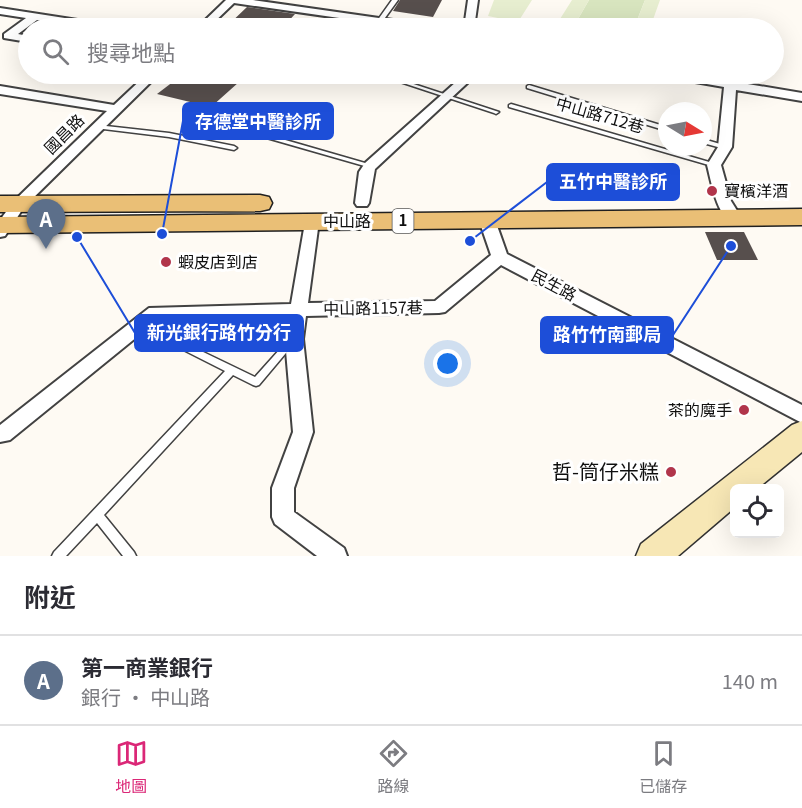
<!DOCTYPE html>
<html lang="zh-TW">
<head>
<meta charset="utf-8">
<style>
	:root { --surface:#fff; --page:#f7f7f7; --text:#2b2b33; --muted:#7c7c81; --line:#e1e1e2; --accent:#db2777 }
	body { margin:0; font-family:Georgia,"Noto Sans TC",serif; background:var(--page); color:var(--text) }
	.controls { position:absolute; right:18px; bottom:18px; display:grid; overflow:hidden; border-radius:9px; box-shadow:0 6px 24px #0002 }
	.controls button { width:54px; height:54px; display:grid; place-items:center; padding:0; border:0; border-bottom:2px solid var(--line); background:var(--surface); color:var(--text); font:30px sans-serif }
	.compass { position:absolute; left:658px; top:102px; width:54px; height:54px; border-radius:50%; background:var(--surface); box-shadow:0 6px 24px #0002; rotate:100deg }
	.you { position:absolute; left:448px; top:364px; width:21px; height:21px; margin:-15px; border:4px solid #fff; border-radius:50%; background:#1a73e8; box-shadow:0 0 0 9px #1a73e833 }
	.badge { display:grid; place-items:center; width:39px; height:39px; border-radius:50%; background:var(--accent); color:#fff; font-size:20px; font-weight:700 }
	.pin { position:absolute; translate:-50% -50px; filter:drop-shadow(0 2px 3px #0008) }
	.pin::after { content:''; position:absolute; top:32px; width:21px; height:18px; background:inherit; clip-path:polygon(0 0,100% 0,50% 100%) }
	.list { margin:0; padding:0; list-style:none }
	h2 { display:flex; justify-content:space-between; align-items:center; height:78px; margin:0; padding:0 24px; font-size:26px }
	h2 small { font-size:20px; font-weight:400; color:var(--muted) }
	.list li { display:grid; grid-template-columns:39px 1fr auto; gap:18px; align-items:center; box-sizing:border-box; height:90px; padding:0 24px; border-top:2px solid var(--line) }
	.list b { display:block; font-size:22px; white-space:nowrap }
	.list p { margin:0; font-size:20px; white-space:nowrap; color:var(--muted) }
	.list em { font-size:20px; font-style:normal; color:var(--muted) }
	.icon { flex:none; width:33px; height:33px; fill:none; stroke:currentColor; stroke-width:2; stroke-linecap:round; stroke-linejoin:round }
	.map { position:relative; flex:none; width:802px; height:556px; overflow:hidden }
	.search { position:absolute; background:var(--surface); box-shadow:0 6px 24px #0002; left:18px; right:18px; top:18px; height:66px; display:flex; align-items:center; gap:15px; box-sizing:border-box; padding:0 21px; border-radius:33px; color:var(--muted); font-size:22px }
	.sheet { height:168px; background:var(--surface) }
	nav { display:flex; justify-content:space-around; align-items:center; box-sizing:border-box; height:84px; border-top:2px solid var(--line); background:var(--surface); font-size:16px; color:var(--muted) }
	nav a { display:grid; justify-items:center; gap:3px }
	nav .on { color:var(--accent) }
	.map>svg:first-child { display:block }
</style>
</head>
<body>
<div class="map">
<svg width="802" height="556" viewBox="0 0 802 556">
	<rect width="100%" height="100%" fill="#fefaf3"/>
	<path fill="#d8e5bf" d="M 589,0 L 645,0 L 634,28 L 586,28 L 581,25 L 578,19 Z"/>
	<path fill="#e7eed0" d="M 494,0 L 532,0 L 518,22 L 488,16 Z
		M 572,0 L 589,0 L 578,19 L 581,25 L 586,28 L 567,28 L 560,19 Z
		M 645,0 L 660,0 L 650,28 L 634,28 Z"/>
	<path fill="#574f4d" d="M 400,0 L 442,0 L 433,17 L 393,11 Z
		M 247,7 L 295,14 L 285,25 L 272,23 L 268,28 L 225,28 Z
		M 215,74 L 248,74 L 211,107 L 157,94 L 178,78 L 206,84 Z
		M 705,232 L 744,232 L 758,260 L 717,260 Z"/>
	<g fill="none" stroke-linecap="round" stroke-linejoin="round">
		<g stroke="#424242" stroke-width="3">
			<path id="lane" d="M 392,0 L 398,0 L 382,22 L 378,22 L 377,21 Z
				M 376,74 L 383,74 L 499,112 L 496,114 L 494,113 Z
				M 441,74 L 449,74 L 468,80 L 465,82 Z
				M 529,85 L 667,127 L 667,131 L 527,88 L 527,86 Z
				M 511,104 L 716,164 L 717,165 L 716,166 L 712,166 L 509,107 L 509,105 Z
				M 206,117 L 372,165 L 373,166 L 370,168 L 368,167 L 204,120 L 204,118 Z
				M 97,125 L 169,133 L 234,146 L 237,148 L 234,150 L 169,137 L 95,128 L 95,126 Z
				M 703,139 L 727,146 L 728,147 L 725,149 L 703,143 Z
				M 141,322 L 255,377 L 289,339 L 295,339 L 296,341 L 259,385 L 256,386 L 253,385 L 233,375 L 104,515 L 134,552 L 136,556 L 123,556 L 97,523 L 66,556 L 52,556 L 54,552 L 225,371 L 138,327 L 137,325 L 138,323 Z"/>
		</g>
		<g stroke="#424242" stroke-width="4">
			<path id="street" d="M 226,0 L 253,0 L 428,25 L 433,28 L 409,28 L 234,3 L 208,28 L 197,28 Z
				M 468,0 L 478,0 L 474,28 L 464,28 Z
				M 0,8 L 110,25 L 115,28 L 92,28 L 37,20 L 18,34 L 28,36 L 28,42 L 4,38 L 4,34 L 26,18 L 0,14 Z
				M 147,74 L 159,74 L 24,207 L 5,236 L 0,237 L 0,220 L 14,201 L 107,111 L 0,94 L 0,86 L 114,105 Z
				M 465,74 L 477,74 L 375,169 L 369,203 L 367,206 L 357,206 L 355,203 L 359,172 L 365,163 Z
				M 666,74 L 688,74 L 802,93 L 802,101 L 736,90 L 732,147 L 721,165 L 731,201 L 741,217 L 738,221 L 733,222 C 717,218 711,180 707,165 L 718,147 L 724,87 L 672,78 Z
				M 487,215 L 495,220 L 507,254 L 802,405 L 802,423 L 501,265 L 445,312 L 439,313 L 306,316 L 303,339 L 313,432 L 294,488 L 294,512 L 344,548 L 347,556 L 317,556 L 275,524 L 272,517 L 272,488 L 293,432 L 285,339 L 289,317 L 159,319 L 10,440 L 0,442 L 0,425 L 149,308 L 291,304 L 306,217 L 311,216 L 319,221 L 308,303 L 435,301 L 491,255 L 479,220 Z"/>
		</g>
		<g stroke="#313131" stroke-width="3">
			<path id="secondary" d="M 802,421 L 802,452 L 758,488 L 734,488 L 734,508 L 678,556 L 636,556 L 641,544 L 792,425 Z"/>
		</g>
		<g stroke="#202020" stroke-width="3">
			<path id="primary" d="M 260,195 L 269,197 L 272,203 L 269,209 L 260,211 L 0,212 L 0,196 Z
				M 802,209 L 802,225 L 0,233 L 0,217 Z"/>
		</g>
		<use href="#lane" fill="#fff" fill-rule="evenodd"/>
		<use href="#street" fill="#fff" fill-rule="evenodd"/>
		<use href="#secondary" fill="#f7e7b5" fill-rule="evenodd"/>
		<use href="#primary" fill="#eabf76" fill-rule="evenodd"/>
	</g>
	<g fill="#b1354b" stroke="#fff" stroke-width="2">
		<circle cx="712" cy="191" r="6"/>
		<circle cx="166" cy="262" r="6"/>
		<circle cx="744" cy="410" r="6"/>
		<circle cx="671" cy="472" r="6"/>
	</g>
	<g text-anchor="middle" stroke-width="6" stroke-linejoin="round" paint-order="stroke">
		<rect fill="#fff" stroke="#575757" stroke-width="1.5" x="392.5" y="209" width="21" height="24" rx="4.5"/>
		<g font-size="15" font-weight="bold" fill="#0f0f0f">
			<text x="403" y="226">1</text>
		</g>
		<g font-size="16" fill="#0f0f0f" stroke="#fff">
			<text transform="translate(600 115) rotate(16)" y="6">中山路712巷</text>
			<text transform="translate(64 134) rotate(-45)" y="6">國昌路</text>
			<text x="347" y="227">中山路</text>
			<text transform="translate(554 285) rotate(28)" y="6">民生路</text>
			<text transform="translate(373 308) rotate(-1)" y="6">中山路1157巷</text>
		</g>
		<g font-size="16" fill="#0f0f0f" stroke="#fff" text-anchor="start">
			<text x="724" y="197">寶檳洋酒</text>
			<text x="178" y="268">蝦皮店到店</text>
			<text x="732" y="416" text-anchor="end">茶的魔手</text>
		</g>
		<g font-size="20" fill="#0f0f0f" stroke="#fff" text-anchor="end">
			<text x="659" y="479">哲-筒仔米糕</text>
		</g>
	</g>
	<path fill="none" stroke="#1d4ed8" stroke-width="2" d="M162 234L183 121M470 241L547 182M77 237L135 333M731 246L673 335"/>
	<g fill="#1d4ed8" stroke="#fff" stroke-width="2">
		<circle cx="162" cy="234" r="6"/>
		<circle cx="470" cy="241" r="6"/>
		<circle cx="77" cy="237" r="6"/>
		<circle cx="731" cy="246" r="6"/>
	</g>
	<g fill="#1d4ed8" stroke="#1d4ed8" stroke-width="2">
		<rect x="183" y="103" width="150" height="36" rx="6"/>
		<rect x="547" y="164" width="132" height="36" rx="6"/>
		<rect x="135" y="315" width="168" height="36" rx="6"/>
		<rect x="541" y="317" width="132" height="36" rx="6"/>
	</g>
	<g font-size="18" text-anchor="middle" font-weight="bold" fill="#fff">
		<text x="258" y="128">存德堂中醫診所</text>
		<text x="613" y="188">五竹中醫診所</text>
		<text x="219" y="339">新光銀行路竹分行</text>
		<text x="607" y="341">路竹竹南郵局</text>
	</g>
</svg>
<div class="controls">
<button><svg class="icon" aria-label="locate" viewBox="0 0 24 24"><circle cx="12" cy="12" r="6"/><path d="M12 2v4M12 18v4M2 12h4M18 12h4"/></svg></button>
</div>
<svg class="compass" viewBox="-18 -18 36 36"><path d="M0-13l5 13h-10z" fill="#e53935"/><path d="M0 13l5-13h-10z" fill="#7c7c81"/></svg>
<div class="you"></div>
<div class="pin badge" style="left:46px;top:249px;background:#5c6f8a">A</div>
<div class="search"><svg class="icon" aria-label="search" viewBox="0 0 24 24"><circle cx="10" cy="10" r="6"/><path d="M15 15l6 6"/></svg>搜尋地點</div>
</div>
<section class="sheet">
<h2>附近<small></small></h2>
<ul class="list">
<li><span class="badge" style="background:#5c6f8a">A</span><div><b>第一商業銀行</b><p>銀行 · 中山路</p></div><em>140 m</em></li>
</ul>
</section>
<nav>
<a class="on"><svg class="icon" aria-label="map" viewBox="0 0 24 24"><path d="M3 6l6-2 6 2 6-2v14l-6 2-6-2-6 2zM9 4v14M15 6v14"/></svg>地圖</a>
<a><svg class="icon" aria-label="directions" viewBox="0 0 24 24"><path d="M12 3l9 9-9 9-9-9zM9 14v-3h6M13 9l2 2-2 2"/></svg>路線</a>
<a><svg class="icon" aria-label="saved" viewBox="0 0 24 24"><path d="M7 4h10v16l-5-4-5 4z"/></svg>已儲存</a>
</nav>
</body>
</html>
